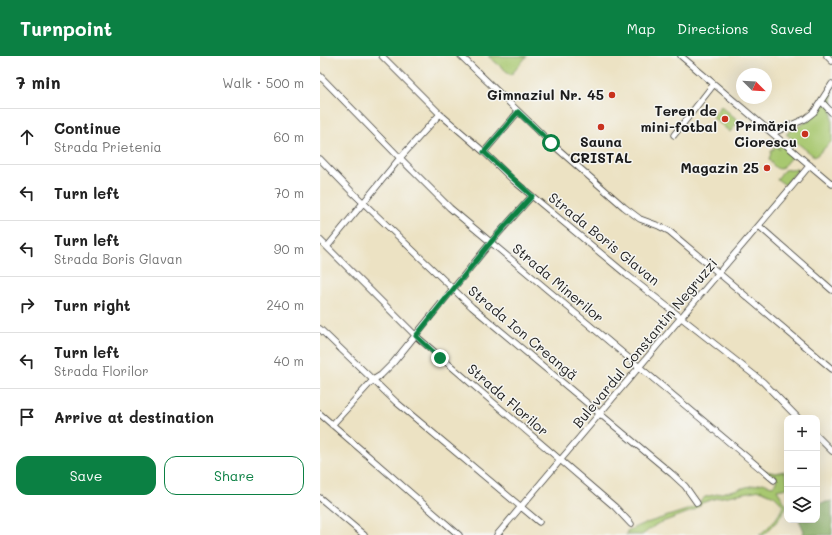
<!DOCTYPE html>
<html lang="en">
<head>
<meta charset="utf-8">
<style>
	:root { --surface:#fff; --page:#f6f6f6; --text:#222; --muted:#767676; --line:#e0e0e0; --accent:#0b8043 }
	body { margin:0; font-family:Mali,sans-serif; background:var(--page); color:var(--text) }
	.controls { position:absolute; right:12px; bottom:12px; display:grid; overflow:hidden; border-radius:8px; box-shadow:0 4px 16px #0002 }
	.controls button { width:36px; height:36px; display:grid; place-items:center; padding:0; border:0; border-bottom:1px solid var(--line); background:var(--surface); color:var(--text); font:20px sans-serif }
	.compass { position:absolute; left:416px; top:12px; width:36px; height:36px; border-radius:50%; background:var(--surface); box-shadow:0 4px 16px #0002; rotate:114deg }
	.stop { position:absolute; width:12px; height:12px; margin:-9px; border:3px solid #0b8043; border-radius:50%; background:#fff }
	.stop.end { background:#0b8043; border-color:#fff; box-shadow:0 1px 4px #0008 }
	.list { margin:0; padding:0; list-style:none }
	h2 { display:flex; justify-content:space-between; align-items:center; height:52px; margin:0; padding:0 16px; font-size:17px }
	h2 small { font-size:13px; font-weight:400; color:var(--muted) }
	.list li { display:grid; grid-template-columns:26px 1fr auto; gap:12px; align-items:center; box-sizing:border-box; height:56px; padding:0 16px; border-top:1px solid var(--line) }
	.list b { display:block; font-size:15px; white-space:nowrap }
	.list p { margin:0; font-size:13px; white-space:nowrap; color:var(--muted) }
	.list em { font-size:13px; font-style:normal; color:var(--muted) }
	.actions { display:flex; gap:8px; padding:12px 16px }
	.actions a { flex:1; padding:9px 0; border:1px solid var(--accent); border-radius:12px; text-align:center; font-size:14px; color:var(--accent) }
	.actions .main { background:var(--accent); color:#fff }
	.icon { flex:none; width:22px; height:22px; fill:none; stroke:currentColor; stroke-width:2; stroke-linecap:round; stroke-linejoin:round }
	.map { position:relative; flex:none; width:512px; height:479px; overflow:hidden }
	header { display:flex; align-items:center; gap:24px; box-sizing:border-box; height:56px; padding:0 20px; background:var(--accent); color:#fff }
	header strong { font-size:19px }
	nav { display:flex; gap:22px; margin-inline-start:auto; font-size:14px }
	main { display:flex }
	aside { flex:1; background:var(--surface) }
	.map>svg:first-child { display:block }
</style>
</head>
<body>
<header>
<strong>Turnpoint</strong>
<nav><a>Map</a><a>Directions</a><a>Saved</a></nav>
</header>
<main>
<aside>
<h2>7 min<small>Walk · 500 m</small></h2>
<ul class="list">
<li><svg class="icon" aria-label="ahead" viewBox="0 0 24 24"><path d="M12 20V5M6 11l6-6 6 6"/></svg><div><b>Continue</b><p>Strada Prietenia</p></div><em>60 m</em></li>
<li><svg class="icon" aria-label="left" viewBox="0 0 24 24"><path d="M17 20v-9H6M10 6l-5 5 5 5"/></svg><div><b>Turn left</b></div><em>70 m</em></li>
<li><svg class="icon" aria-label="left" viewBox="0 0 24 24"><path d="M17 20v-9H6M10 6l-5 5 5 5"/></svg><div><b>Turn left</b><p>Strada Boris Glavan</p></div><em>90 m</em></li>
<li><svg class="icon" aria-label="right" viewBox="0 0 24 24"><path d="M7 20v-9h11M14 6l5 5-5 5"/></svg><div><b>Turn right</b></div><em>240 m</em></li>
<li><svg class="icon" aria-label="left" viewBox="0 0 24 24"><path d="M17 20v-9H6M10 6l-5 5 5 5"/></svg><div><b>Turn left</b><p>Strada Florilor</p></div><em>40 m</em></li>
<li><svg class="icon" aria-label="arrive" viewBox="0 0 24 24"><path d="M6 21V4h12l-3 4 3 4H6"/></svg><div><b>Arrive at destination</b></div></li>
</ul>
<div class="actions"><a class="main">Save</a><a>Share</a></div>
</aside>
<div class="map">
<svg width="512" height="479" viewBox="0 0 512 479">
	<rect width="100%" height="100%" fill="#f6f6f2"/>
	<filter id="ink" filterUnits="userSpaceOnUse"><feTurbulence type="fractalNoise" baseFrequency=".025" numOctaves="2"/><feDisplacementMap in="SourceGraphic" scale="8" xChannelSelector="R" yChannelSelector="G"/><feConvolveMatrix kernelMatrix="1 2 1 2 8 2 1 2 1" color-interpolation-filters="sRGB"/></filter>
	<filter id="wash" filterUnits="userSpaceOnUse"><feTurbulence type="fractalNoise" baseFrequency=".012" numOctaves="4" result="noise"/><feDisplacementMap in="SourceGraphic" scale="16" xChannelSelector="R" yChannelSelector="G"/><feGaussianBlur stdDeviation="0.9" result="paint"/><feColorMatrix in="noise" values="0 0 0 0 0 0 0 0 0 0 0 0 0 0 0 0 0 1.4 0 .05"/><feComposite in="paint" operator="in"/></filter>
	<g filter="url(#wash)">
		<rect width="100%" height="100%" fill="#ece2c3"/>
		<path fill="#a8c870" stroke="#627246" d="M 168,0 L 207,0 L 191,19 Z
			M 512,35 L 512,85 L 495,101 L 466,78 L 491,63 L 501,52 Z
			M 401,50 L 419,65 L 410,76 L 392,61 Z
			M 458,87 L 472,98 L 472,100 L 461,113 C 454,113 453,108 449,104 L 452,93 L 453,94 L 455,90 L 454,89 L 459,93 L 460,93 L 455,88 Z
			M 477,112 L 476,116 L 465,129 L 457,123 L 464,114 Z
			M 445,415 L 456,417 L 464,415 L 467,424 L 467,432 L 457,434 L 467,450 L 459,463 L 444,479 L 439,479 C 448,472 460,461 463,449 L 454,440 L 440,434 L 397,442 L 382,447 L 375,454 L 337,468 L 322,479 L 306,479 L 307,475 L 320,469 L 373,452 L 385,441 L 443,427 L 452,430 C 456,428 457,425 456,420 Z"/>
		<path fill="#86ac62" stroke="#51643f" d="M 512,445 L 512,479 L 482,479 L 484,475 L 479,464 L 497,464 L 497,448 Z"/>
	</g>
	<g filter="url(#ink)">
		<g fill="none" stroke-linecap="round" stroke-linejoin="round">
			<g stroke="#3b3a35" stroke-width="7">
				<path id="minor" d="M 62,0 L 120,58 L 164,96 L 194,125 L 307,219 L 443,326 L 478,362
					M 141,0 L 231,87 L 304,151 L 320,163 L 339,170 L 349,175 L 512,313
					M 361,0 L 512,128
					M 507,0 L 512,5
					M 0,20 L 80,102 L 130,152 L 454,424
					M 502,46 L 512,57
					M 453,77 L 485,63 L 494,56 L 512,28
					M 354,79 L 394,28
					M 164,96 L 198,56
					M 0,103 L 31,135 L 152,251 L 352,418 L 365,430 L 377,447
					M 439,170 L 512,234
					M 0,184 L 96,280 L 295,451 L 311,468
					M 7,191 L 80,102 L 120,58
					M 0,273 L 76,346 L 219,466
					M 0,358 L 139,479
					M 12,369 L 53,324 L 61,319 L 73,307 L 171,186 L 212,140
					M 497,380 L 512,395
					M 0,442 L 44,479
					M 177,479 L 490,109"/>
			</g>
			<use href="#minor" stroke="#fff" stroke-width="5.5"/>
		</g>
	</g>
	<g fill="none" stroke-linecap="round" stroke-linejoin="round" filter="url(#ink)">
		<path stroke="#0b8043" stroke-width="5" d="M 120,302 L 96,280 L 171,186 L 212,140 L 164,96 L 198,56 L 231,87"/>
	</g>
	<g fill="#c8321e" stroke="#f6f6f2" stroke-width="1.5">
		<circle cx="292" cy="39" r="4"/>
		<circle cx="405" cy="63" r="4"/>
		<circle cx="281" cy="71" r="4"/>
		<circle cx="485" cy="78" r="4"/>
		<circle cx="447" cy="112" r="4"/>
	</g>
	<g text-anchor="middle" stroke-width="3" stroke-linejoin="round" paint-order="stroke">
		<g font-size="14" font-weight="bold" fill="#1c1c1c" stroke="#f6f6f2" text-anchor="end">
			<text x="284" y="44">Gimnaziul Nr. 45</text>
			<text x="397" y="60">Teren de<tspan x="397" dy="16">mini-fotbal</tspan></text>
			<text x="477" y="75">Primăria<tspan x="477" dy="16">Ciorescu</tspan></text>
			<text x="281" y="91" text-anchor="middle">Sauna<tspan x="281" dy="16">CRISTAL</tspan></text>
			<text x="439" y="117">Magazin 25</text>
		</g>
		<g font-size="14" fill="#1c1c1c" stroke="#f6f6f2">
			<text transform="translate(284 183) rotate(39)" y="5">Strada Boris Glavan</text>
			<text transform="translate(238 227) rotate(40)" y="5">Strada Minerilor</text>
			<text transform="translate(203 277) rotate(40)" y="5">Strada Ion Creangă</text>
			<text transform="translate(325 287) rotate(-50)" y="5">Bulevardul Constantin Negruzzi</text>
			<text transform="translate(188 344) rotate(41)" y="5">Strada Florilor</text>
		</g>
	</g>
</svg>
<div class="controls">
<button>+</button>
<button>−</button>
<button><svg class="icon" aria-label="layers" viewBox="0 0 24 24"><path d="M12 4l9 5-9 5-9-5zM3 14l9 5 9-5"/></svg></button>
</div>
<svg class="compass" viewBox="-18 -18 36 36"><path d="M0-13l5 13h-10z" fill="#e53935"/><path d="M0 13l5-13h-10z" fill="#767676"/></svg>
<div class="stop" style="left:231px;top:87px"></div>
<div class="stop end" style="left:120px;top:302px"></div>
</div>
</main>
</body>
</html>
